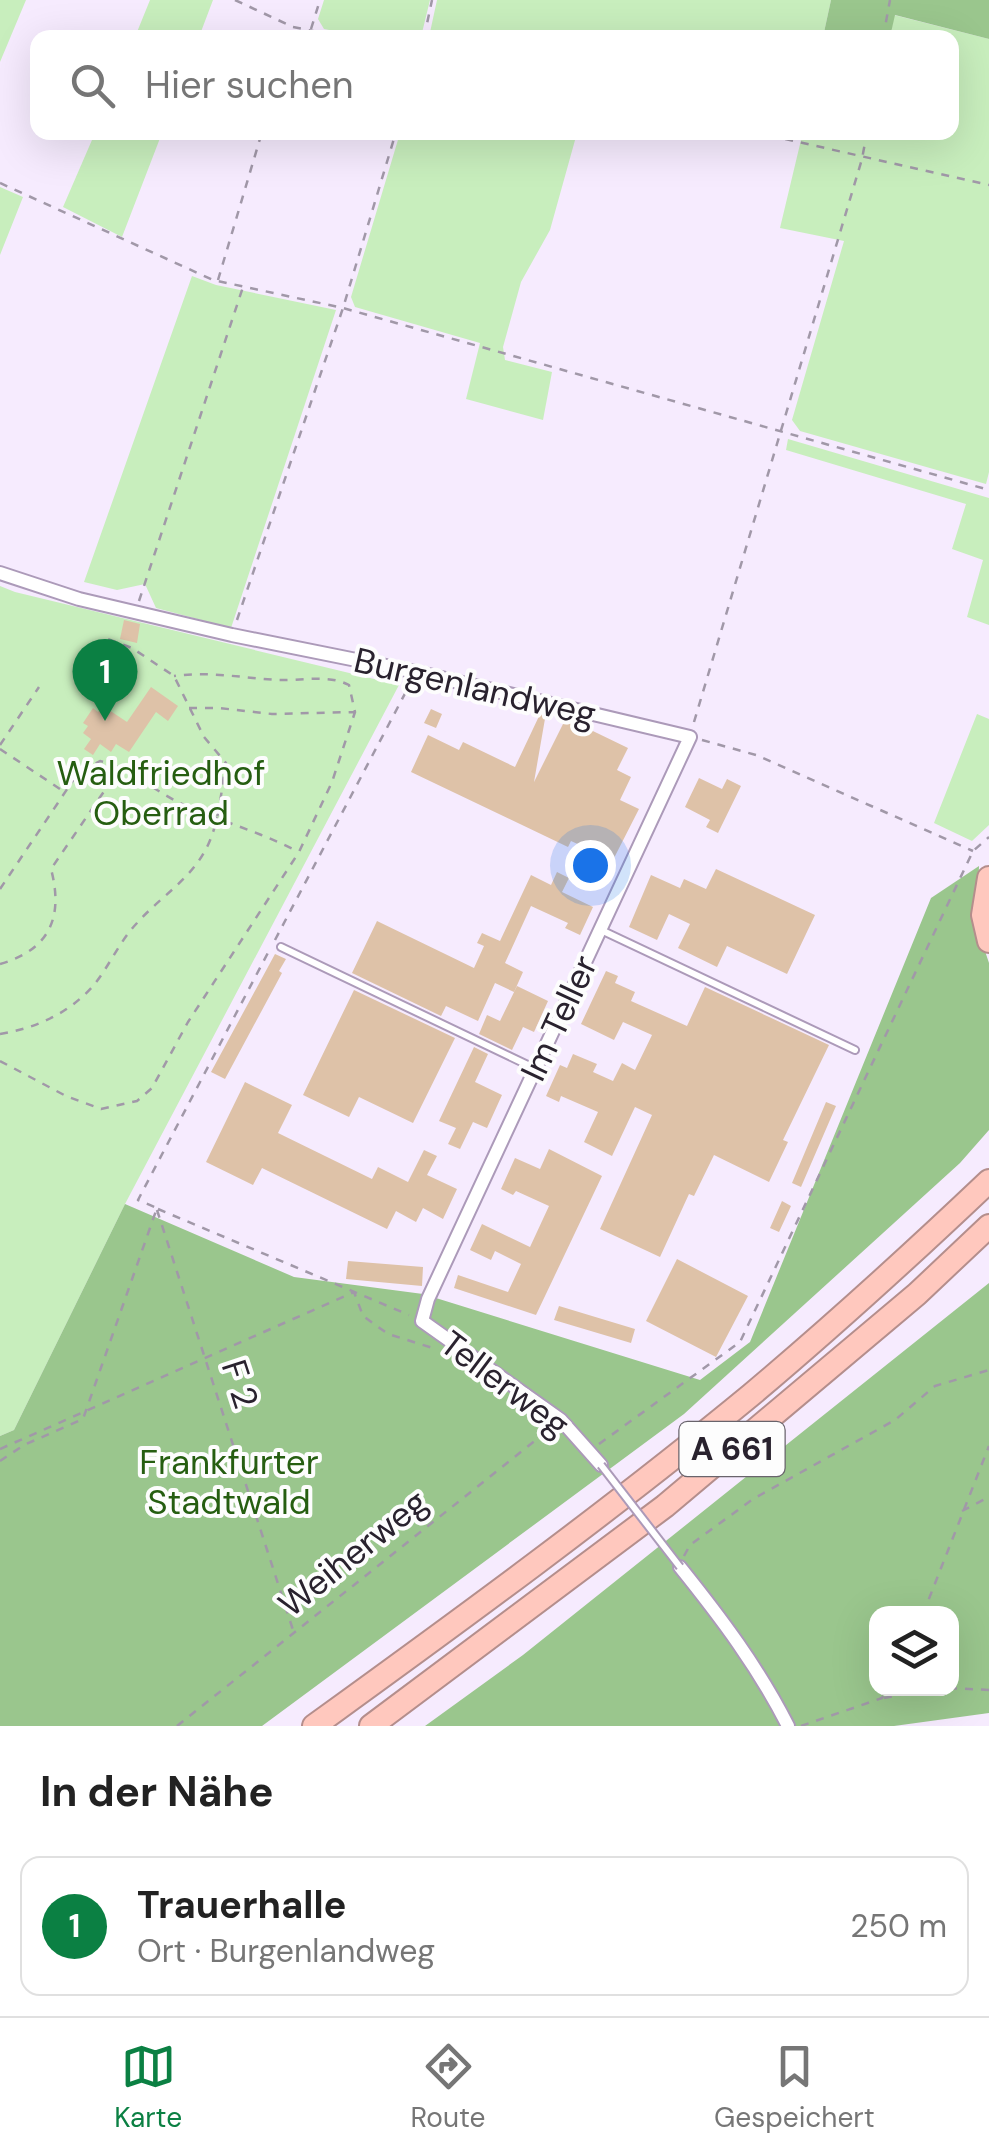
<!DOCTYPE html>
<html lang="de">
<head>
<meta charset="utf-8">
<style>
	:root { --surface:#fff; --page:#f2f2f2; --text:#222; --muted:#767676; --line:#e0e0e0; --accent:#0b8043 }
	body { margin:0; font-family:"DM Sans",sans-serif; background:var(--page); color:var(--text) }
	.controls { position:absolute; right:30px; bottom:30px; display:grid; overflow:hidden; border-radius:20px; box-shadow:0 10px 40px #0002 }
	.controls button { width:90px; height:90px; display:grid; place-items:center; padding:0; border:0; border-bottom:2px solid var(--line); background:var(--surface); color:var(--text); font:50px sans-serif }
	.you { position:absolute; left:590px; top:865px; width:35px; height:35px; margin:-25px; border:8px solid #fff; border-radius:50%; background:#1a73e8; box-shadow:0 0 0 15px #1a73e833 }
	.badge { display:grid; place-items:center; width:65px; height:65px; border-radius:50%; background:var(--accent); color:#fff; font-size:32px; font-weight:700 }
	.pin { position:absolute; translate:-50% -82px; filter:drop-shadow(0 2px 5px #0008) }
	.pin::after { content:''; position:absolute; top:52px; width:35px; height:30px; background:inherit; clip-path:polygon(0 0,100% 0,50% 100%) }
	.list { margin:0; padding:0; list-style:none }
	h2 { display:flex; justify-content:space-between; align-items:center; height:130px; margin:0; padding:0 40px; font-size:42px }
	h2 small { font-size:32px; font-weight:400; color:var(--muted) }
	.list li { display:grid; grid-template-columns:65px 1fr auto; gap:30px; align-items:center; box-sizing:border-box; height:140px; margin:0 20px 20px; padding:0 20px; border:2px solid var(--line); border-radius:20px }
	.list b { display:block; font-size:38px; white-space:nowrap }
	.list p { margin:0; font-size:32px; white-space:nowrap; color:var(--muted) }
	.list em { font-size:32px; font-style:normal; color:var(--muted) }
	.icon { flex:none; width:55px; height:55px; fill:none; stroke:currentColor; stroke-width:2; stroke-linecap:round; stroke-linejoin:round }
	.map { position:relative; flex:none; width:989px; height:1726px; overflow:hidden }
	.search { position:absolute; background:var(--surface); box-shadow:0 10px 40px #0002; left:30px; right:30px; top:30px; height:110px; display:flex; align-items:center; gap:25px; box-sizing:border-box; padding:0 35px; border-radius:20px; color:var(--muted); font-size:38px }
	.sheet { height:290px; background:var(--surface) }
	nav { display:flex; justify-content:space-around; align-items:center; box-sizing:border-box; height:140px; border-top:2px solid var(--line); background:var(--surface); font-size:28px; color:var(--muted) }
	nav a { display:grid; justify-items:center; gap:5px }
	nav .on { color:var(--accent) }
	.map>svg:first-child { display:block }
</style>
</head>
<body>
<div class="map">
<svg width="989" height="1726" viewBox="0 0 989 1726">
	<rect width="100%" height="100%" fill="#f6ebfe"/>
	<path fill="#c8eebd" d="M 0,0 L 26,0 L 0,62 Z
		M 150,0 L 213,0 L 199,37 L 135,37 Z
		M 324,0 L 430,0 L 421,37 L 366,37 L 324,29 L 318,19 Z
		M 437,0 L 831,0 L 823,37 L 429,37 Z
		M 894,15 L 989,39 L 989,472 L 986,484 L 800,431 L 792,420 L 844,241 L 780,228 L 801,140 L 773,133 L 952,132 L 952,38 L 890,37 Z
		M 95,133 L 162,133 L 122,237 L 63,207 Z
		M 400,133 L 577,133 L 550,230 L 521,282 L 503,347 L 505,360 L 552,372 L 543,420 L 466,399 L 480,343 L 355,307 L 351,297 Z
		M 0,187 L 23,197 L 0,255 Z
		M 192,276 L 216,285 L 336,310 L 231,628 L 156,608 L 145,584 L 117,590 L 84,582 Z
		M 788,439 L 989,498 L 989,625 L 967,617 L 983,560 L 952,549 L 966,504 L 786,450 Z
		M 0,586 L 15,592 L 399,685 L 125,1204 L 14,1430 L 0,1436 Z
		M 977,714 L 989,719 L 989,825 L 972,841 L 934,823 Z"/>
	<path fill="#9ac68d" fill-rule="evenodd" d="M 831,0 L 989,0 L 989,39 L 895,15 L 890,37 L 823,37 Z
		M 979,866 L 977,927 L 989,963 L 989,1130 L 960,1163 L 684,1414 L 262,1726 L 0,1726 L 0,1436 L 14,1430 L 125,1204 L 294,1277 L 423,1294 L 700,1380 L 750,1342 L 931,898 Z
		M 989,1283 L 989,1713 L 894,1726 L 425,1726 L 523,1655 ZM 876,1614 L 952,1614 L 952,1688 L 876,1688 Z"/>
	<path fill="#dec2a8" d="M 124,620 L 140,624 L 137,643 L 120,639 Z
		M 151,687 L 178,706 L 168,721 L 156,712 L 129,752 L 116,744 L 111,752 L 100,744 L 93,755 L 84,749 L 91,739 L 83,733 L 88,726 L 83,723 L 93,708 L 98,712 L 103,706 L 127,722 Z
		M 431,709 L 442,714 L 436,728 L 424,723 Z
		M 541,712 L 546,713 L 534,782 L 566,718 L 628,748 L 617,770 L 631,777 L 620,800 L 639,809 L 613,860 L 571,841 L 568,847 L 411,772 L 428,735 L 459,750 L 463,742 L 515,767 Z
		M 699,778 L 722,789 L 727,779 L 741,786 L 718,833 L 706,827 L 710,820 L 685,807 Z
		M 716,869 L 815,915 L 787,974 L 727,946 L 717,967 L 678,948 L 690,924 L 669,914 L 657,940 L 629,927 L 651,875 L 680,888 L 684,879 L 706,889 Z
		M 557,872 L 569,878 L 562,892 L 593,907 L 580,935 L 565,928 L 568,923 L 531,906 L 505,963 L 523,972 L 514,992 L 495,983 L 478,1021 L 446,1006 L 441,1016 L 352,973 L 377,921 L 474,968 L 484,946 L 477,943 L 482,933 L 500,941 L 531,875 L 551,885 Z
		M 275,954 L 286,959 L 279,971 L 282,973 L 225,1079 L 211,1072 Z
		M 606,971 L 618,976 L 615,983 L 635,992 L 631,1001 L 687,1026 L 705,987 L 829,1045 L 783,1140 L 788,1142 L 769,1182 L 714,1155 L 694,1196 L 689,1194 L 660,1257 L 600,1229 L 652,1115 L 635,1107 L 612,1156 L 584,1142 L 598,1112 L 561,1096 L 559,1102 L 546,1096 L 560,1065 L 567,1068 L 573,1054 L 597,1064 L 593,1072 L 613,1081 L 622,1063 L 635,1070 L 652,1035 L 623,1022 L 614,1040 L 581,1024 Z
		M 517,986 L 548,1001 L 534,1032 L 523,1027 L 512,1050 L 479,1034 L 487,1015 L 500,1021 Z
		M 354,990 L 455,1038 L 413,1123 L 359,1097 L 349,1117 L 303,1095 Z
		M 474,1047 L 488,1054 L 475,1082 L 502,1095 L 487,1128 L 473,1122 L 460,1149 L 448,1144 L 456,1128 L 439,1121 Z
		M 245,1082 L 292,1105 L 278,1133 L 372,1179 L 378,1167 L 408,1182 L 424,1150 L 437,1156 L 427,1175 L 457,1189 L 443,1219 L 423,1208 L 416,1222 L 396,1211 L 387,1229 L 262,1168 L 253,1185 L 206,1162 Z
		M 826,1102 L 836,1106 L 801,1187 L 792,1183 Z
		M 549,1149 L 602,1176 L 536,1315 L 454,1288 L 458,1275 L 508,1292 L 521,1264 L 495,1251 L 491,1260 L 470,1250 L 482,1224 L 530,1247 L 549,1206 L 516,1191 L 513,1195 L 501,1189 L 515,1158 L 540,1169 Z
		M 782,1201 L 791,1206 L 779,1232 L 770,1228 Z
		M 677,1259 L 748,1296 L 716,1357 L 646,1321 Z
		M 348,1261 L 423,1267 L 422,1286 L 346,1279 Z
		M 559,1306 L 635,1329 L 631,1343 L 554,1320 Z"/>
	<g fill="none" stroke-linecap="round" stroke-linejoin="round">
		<g stroke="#ac9ab9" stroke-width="10">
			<path id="service" d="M 601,930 L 855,1050
				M 281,947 L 534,1068"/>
		</g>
		<g stroke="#ac9ab9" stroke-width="16">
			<path id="minor" d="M 0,573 L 79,599 L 232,635 L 416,672 L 690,737 L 428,1299 L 422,1321 L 561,1420 L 601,1465
				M 680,1567 C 721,1618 758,1667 788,1726"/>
		</g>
		<g stroke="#b48e8c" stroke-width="26">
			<path id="motorway" d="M 989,878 L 983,915 L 989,941
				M 314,1726 C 462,1619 610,1511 751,1395 C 833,1326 912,1254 989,1181
				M 371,1726 L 665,1506 L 917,1294 L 989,1226"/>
		</g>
		<path stroke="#a198a8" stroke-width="2.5" stroke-dasharray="8 8" stroke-linecap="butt" d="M 235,0 L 293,27 L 348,38
			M 311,29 L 320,0
			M 290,38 L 293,28
			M 424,38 L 432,0
			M 883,38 L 890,0
			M 754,132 L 989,185
			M 0,183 L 213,280 L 343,308 L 989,490
			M 218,280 L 262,132
			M 139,601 L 243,287
			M 237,620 L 343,308 L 396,132
			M 189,708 L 219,708 L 272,714 L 355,712
			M 694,722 L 862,159 L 867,132
			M 702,740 L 756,755 L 973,851
			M 0,745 L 39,687
			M 0,749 L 63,791
			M 0,889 L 78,773 L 100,761 C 130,768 154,791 182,804 C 220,821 260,832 297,851
			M 275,940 L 409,686
			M 0,964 C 49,950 64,918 51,869 L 120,768
			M 0,1034 C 36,1028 68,1014 93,986 C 109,967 119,942 137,923 C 161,896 192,879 208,845 C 220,819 221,790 226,763 L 204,737 L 174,676 L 132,648 L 108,639
			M 0,1061 L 66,1096 L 101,1109 L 137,1101 L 152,1088 L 188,1022 L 299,852 L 332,782 L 355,712 L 349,685 C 328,674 301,681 278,680 C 243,678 209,671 174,676
			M 158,1209 L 409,1315
			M 157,1210 L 293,1630
			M 599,1444 L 740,1342 L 973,851 L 989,837
			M 0,1449 L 354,1292 L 363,1316 L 388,1334 L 436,1349
			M 0,1461 L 24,1445 L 83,1419 L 157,1208 L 138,1200 L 271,947
			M 962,1511 L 989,1497
			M 684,1556 L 690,1545 L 753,1499 L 895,1420 L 935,1386 L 989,1370
			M 923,1614 L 989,1446
			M 949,1688 L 989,1690
			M 884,1698 L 936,1688
			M 177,1726 L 551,1428
			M 801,1726 L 882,1698 L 887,1688"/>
		<use href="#service" stroke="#fff" stroke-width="6"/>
		<use href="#minor" stroke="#fff" stroke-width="12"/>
		<use href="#motorway" stroke="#ffc8be" stroke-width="22"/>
		<g stroke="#ac9ab9" stroke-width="10" stroke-linecap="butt">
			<path id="service-bridge" d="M 601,1465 L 680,1567"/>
		</g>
		<use href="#service-bridge" stroke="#fff" stroke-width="6"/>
	</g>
	<g text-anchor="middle" stroke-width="8" stroke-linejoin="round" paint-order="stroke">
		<rect fill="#fdfdfd" stroke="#69646c" stroke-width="2.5" x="679.5" y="1422" width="105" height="54" rx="8"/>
		<g font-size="32" font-weight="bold" fill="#29222e">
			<text x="732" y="1460">A 661</text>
		</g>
		<g font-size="35" fill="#29222e" stroke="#fdfdfd">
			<text transform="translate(475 687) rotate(13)" y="12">Burgenlandweg</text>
			<text transform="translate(559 1018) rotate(-65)" y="12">Im Teller</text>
			<text transform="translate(240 1384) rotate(72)" y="12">F 2</text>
			<text transform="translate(505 1384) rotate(37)" y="12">Tellerweg</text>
			<text transform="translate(353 1553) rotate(-39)" y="12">Weiherweg</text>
		</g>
		<g font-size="35" fill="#265e11" stroke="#fdfdfd">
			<text x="161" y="785">Waldfriedhof<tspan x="161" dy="40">Oberrad</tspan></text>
			<text x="229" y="1474">Frankfurter<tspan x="229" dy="40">Stadtwald</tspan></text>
		</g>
	</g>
</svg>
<div class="controls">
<button><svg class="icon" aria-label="layers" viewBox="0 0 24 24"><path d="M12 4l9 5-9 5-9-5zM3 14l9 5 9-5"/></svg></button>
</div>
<div class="you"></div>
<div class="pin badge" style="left:105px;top:721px">1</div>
<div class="search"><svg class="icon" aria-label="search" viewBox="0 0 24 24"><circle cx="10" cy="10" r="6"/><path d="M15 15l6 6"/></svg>Hier suchen</div>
</div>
<section class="sheet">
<h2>In der Nähe<small></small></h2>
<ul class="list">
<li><span class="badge">1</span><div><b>Trauerhalle</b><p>Ort · Burgenlandweg</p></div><em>250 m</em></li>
</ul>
</section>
<nav>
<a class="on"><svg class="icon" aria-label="map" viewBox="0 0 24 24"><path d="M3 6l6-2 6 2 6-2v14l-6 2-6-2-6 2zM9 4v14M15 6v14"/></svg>Karte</a>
<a><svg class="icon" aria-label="directions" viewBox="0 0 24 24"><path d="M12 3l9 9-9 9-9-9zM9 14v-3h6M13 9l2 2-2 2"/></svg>Route</a>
<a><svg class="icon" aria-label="saved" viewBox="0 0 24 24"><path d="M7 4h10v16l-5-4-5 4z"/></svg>Gespeichert</a>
</nav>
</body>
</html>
